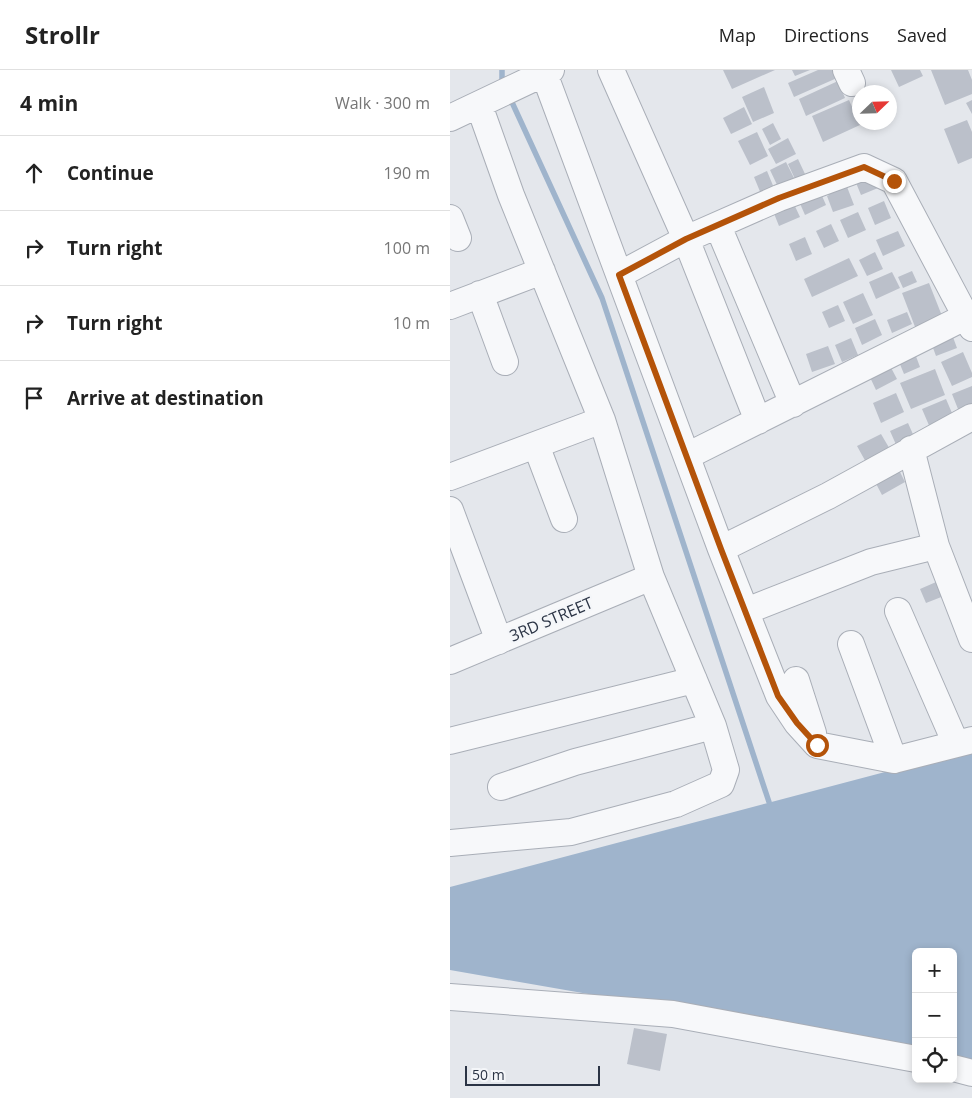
<!DOCTYPE html>
<html lang="en">
<head>
<meta charset="utf-8">
<style>
	:root { --surface:#fff; --page:#f2f2f2; --text:#222; --muted:#767676; --line:#e0e0e0 }
	body { margin:0; font-family:"Open Sans",sans-serif; background:var(--page); color:var(--text) }
	.controls { position:absolute; right:15px; bottom:15px; display:grid; overflow:hidden; border-radius:8px; box-shadow:0 2px 8px #0003 }
	.controls button { width:45px; height:45px; display:grid; place-items:center; padding:0; border:0; border-bottom:1px solid var(--line); background:var(--surface); color:var(--text); font:25px sans-serif }
	.compass { position:absolute; left:402px; top:15px; width:45px; height:45px; border-radius:50%; background:var(--surface); box-shadow:0 2px 8px #0003; rotate:67deg }
	.scale { position:absolute; left:15px; bottom:12px; width:135px; box-sizing:border-box; padding-left:5px; border:2px solid #2b3445; border-top:0; font-size:14px; line-height:18px; white-space:nowrap; color:#2b3445; -webkit-text-stroke:4px #f4f6f9; paint-order:stroke }
	.stop { position:absolute; width:15px; height:15px; margin:-11px; border:4px solid #b45309; border-radius:50%; background:#fff }
	.stop.end { background:#b45309; border-color:#fff; box-shadow:0 1px 5px #0008 }
	.list { margin:0; padding:0; list-style:none }
	h2 { display:flex; justify-content:space-between; align-items:center; height:65px; margin:0; padding:0 20px; font-size:21px }
	h2 small { font-size:16px; font-weight:400; color:var(--muted) }
	.list li { display:grid; grid-template-columns:32px 1fr auto; gap:15px; align-items:center; box-sizing:border-box; height:75px; padding:0 20px; border-top:1px solid var(--line) }
	.list b { display:block; font-size:19px; white-space:nowrap }
	.list em { font-size:16px; font-style:normal; color:var(--muted) }
	.icon { flex:none; width:28px; height:28px; fill:none; stroke:currentColor; stroke-width:2; stroke-linecap:round; stroke-linejoin:round }
	.map { position:relative; flex:none; width:522px; height:1028px; overflow:hidden }
	header { display:flex; align-items:center; gap:30px; box-sizing:border-box; height:70px; padding:0 25px; background:var(--surface); border-bottom:1px solid var(--line) }
	header strong { font-size:24px }
	nav { display:flex; gap:28px; margin-inline-start:auto; font-size:18px }
	main { display:flex }
	aside { flex:1; background:var(--surface) }
	.map>svg:first-child { display:block }
</style>
</head>
<body>
<header>
<strong>Strollr</strong>
<nav><a>Map</a><a>Directions</a><a>Saved</a></nav>
</header>
<main>
<aside>
<h2>4 min<small>Walk · 300 m</small></h2>
<ul class="list">
<li><svg class="icon" aria-label="ahead" viewBox="0 0 24 24"><path d="M12 20V5M6 11l6-6 6 6"/></svg><div><b>Continue</b></div><em>190 m</em></li>
<li><svg class="icon" aria-label="right" viewBox="0 0 24 24"><path d="M7 20v-9h11M14 6l5 5-5 5"/></svg><div><b>Turn right</b></div><em>100 m</em></li>
<li><svg class="icon" aria-label="right" viewBox="0 0 24 24"><path d="M7 20v-9h11M14 6l5 5-5 5"/></svg><div><b>Turn right</b></div><em>10 m</em></li>
<li><svg class="icon" aria-label="arrive" viewBox="0 0 24 24"><path d="M6 21V4h12l-3 4 3 4H6"/></svg><div><b>Arrive at destination</b></div></li>
</ul>
</aside>
<div class="map">
<svg width="522" height="1028" viewBox="0 0 522 1028">
	<rect width="100%" height="100%" fill="#e4e7ec"/>
	<path fill="#9fb4cc" d="M 522,679 L 522,990 L 503,987 L 503,882 L 466,882 L 466,981 L 0,900 L 0,817 Z"/>
	<g fill="none" stroke-linecap="round" stroke-linejoin="round">
		<path stroke="#9fb4cc" stroke-width="5.5" d="M 52,0 L 52,10 L 54,15
			M 60,28 L 152,228 L 319,732"/>
	</g>
	<path fill="#bbc0ca" d="M 273,0 L 325,0 L 282,19 Z
		M 342,0 L 360,0 L 345,6 Z
		M 368,0 L 383,0 L 387,8 L 344,27 L 338,13 Z
		M 441,0 L 470,0 L 473,6 L 449,17 Z
		M 481,0 L 518,0 L 522,10 L 522,24 L 495,35 Z
		M 388,11 L 395,28 L 356,46 L 349,29 Z
		M 314,17 L 324,43 L 303,52 L 292,27 Z
		M 399,30 L 410,55 L 373,72 L 362,46 Z
		M 522,30 L 522,44 L 516,33 Z
		M 294,37 L 302,54 L 281,64 L 273,48 Z
		M 517,50 L 522,62 L 522,88 L 508,94 L 494,59 Z
		M 323,53 L 331,69 L 320,75 L 312,59 Z
		M 307,62 L 318,86 L 300,95 L 288,71 Z
		M 338,68 L 346,84 L 326,94 L 318,79 Z
		M 348,89 L 355,104 L 345,109 L 338,94 Z
		M 336,92 L 346,112 L 329,119 L 320,100 Z
		M 317,101 L 324,118 L 311,124 L 304,107 Z
		M 421,101 L 428,118 L 411,125 L 404,108 Z
		M 394,109 L 404,135 L 383,142 L 377,126 L 379,125 L 376,116 Z
		M 369,119 L 376,135 L 355,145 L 348,129 Z
		M 434,131 L 441,148 L 425,155 L 418,138 Z
		M 343,132 L 350,147 L 329,156 L 323,141 Z
		M 408,142 L 416,160 L 398,168 L 390,150 Z
		M 381,154 L 389,171 L 374,178 L 366,161 Z
		M 448,161 L 455,176 L 433,186 L 426,170 Z
		M 355,167 L 362,184 L 346,191 L 339,174 Z
		M 425,182 L 433,199 L 417,206 L 409,190 Z
		M 399,188 L 408,206 L 362,227 L 354,209 Z
		M 462,201 L 467,212 L 453,218 L 448,207 Z
		M 442,202 L 450,218 L 426,229 L 419,212 Z
		M 479,213 L 494,251 L 467,262 L 452,223 Z
		M 413,223 L 423,245 L 403,254 L 393,232 Z
		M 388,235 L 395,251 L 379,258 L 372,242 Z
		M 457,242 L 462,254 L 442,263 L 437,250 Z
		M 425,249 L 432,265 L 412,275 L 405,258 Z
		M 500,259 L 507,278 L 486,286 L 479,267 Z
		M 401,268 L 408,285 L 392,292 L 385,275 Z
		M 378,276 L 385,294 L 362,302 L 356,284 Z
		M 464,281 L 470,297 L 454,304 L 447,287 Z
		M 513,282 L 522,303 L 522,307 L 502,316 L 491,292 Z
		M 438,292 L 447,309 L 426,320 L 418,303 Z
		M 485,299 L 495,325 L 461,339 L 450,313 Z
		M 522,316 L 522,340 L 510,344 L 502,324 Z
		M 446,323 L 454,342 L 431,353 L 423,333 Z
		M 496,329 L 505,350 L 481,360 L 472,339 Z
		M 458,353 L 466,371 L 448,379 L 440,361 Z
		M 431,364 L 441,381 L 417,394 L 407,376 Z
		M 447,396 L 455,412 L 432,425 L 423,408 Z
		M 493,509 L 499,524 L 476,533 L 470,519 Z
		M 184,958 L 217,964 L 210,1001 L 177,994 Z"/>
	<g fill="none" stroke-linecap="round" stroke-linejoin="round">
		<g stroke="#a9aeb7" stroke-width="28">
			<path id="minor" d="M 161,0 L 236,169 L 308,351
				M 396,0 L 402,13
				M 94,3 L 271,479 L 329,626 L 347,653 L 367,675 L 444,690 L 522,670
				M 0,48 L 101,0
				M 0,148 L 8,168
				M 268,156 L 343,334
				M 169,205 L 236,169 L 329,128 L 414,97 L 444,111 L 522,258
				M 30,224 L 55,292
				M 0,236 L 92,201
				M 86,375 L 114,449
				M 461,379 L 486,476 L 522,569
				M 237,386 L 517,246
				M 0,407 L 152,350
				M 0,440 L 49,571
				M 271,479 L 378,426 L 522,347
				M 296,541 L 421,492 L 486,476
				M 448,541 L 506,674
				M 401,574 L 444,690
				M 0,591 L 201,507
				M 346,610 L 363,663
				M 0,671 L 244,610
				M 51,717 L 125,692 L 263,656
				M 0,773 L 121,762 L 226,734 L 271,714 L 276,700 L 263,656 L 201,507 L 152,350 L 61,125 L 29,35
				M 0,927 L 223,944 L 466,989
				M 503,998 L 522,1003"/>
		</g>
		<use href="#minor" stroke="#f7f8fa" stroke-width="26"/>
	</g>
	<g fill="none" stroke-linecap="round" stroke-linejoin="round">
		<path stroke="#b45309" stroke-width="6" d="M 367,675 L 347,653 L 328,626 L 271,479 L 169,205 L 236,169 L 329,128 L 414,97 L 444,111"/>
	</g>
	<g text-anchor="middle" stroke-width="4.5" stroke-linejoin="round" paint-order="stroke">
		<g font-size="16" fill="#2b3445" stroke="#f4f6f9">
			<text transform="translate(101 549) rotate(-23)" y="6">3RD STREET</text>
		</g>
	</g>
</svg>
<div class="controls">
<button>+</button>
<button>−</button>
<button><svg class="icon" aria-label="locate" viewBox="0 0 24 24"><circle cx="12" cy="12" r="6"/><path d="M12 2v4M12 18v4M2 12h4M18 12h4"/></svg></button>
</div>
<svg class="compass" viewBox="-18 -18 36 36"><path d="M0-13l5 13h-10z" fill="#e53935"/><path d="M0 13l5-13h-10z" fill="#767676"/></svg>
<div class="scale">50 m</div>
<div class="stop" style="left:367px;top:675px"></div>
<div class="stop end" style="left:444px;top:111px"></div>
</div>
</main>
</body>
</html>
